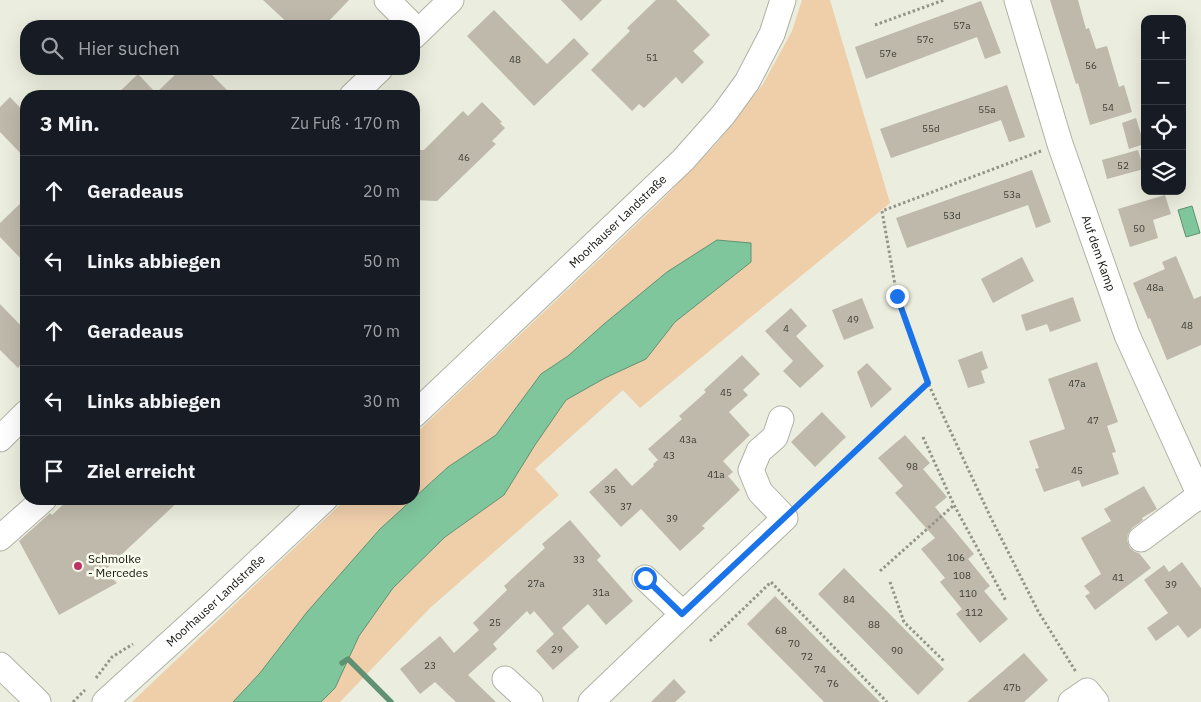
<!DOCTYPE html>
<html lang="de">
<head>
<meta charset="utf-8">
<style>
	:root { --surface:#171b24; --page:#20242c; --text:#f1f3f6; --muted:#9ea1a6; --line:#363941 }
	body { margin:0; font-family:"IBM Plex Sans",sans-serif; background:var(--page); color:var(--text) }
	.controls { position:absolute; right:15px; top:15px; display:grid; overflow:hidden; border-radius:10px; box-shadow:0 5px 20px #0002 }
	.controls button { width:45px; height:45px; display:grid; place-items:center; padding:0; border:0; border-bottom:1px solid var(--line); background:var(--surface); color:var(--text); font:25px sans-serif }
	.stop { position:absolute; width:15px; height:15px; margin:-11px; border:4px solid #1a73e8; border-radius:50%; background:#fff }
	.stop.end { background:#1a73e8; border-color:#fff; box-shadow:0 1px 5px #0008 }
	.list { margin:0; padding:0; list-style:none }
	h2 { display:flex; justify-content:space-between; align-items:center; height:65px; margin:0; padding:0 20px; font-size:21px }
	h2 small { font-size:16px; font-weight:400; color:var(--muted) }
	.list li { display:grid; grid-template-columns:32px 1fr auto; gap:15px; align-items:center; box-sizing:border-box; height:70px; padding:0 20px; border-top:1px solid var(--line) }
	.list b { display:block; font-size:19px; white-space:nowrap }
	.list em { font-size:16px; font-style:normal; color:var(--muted) }
	.icon { flex:none; width:28px; height:28px; fill:none; stroke:currentColor; stroke-width:2; stroke-linecap:round; stroke-linejoin:round }
	.map { position:relative; flex:none; width:1201px; height:702px; overflow:hidden }
	.search { position:absolute; background:var(--surface); box-shadow:0 5px 20px #0002; left:20px; top:20px; width:400px; height:55px; display:flex; align-items:center; gap:12px; box-sizing:border-box; padding:0 18px; border-radius:20px; color:var(--muted); font-size:19px }
	.panel { position:absolute; background:var(--surface); box-shadow:0 5px 20px #0002; left:20px; top:90px; width:400px; height:415px; border-radius:20px }
	.map>svg:first-child { display:block }
</style>
</head>
<body>
<div class="map">
<svg width="1201" height="702" viewBox="0 0 1201 702">
	<rect width="100%" height="100%" fill="#ebedde"/>
	<path fill="#efceaa" d="M 802,0 L 830,0 L 890,203 L 640,408 L 623,390 L 535,469 L 559,495 L 430,608 L 340,702 L 321,702 L 335,688 L 359,636 L 393,588 L 445,537 L 504,495 L 535,445 L 566,400 L 605,378 L 646,359 L 675,322 L 751,262 L 667,272 L 604,324 L 568,356 L 541,374 L 496,435 L 448,467 L 414,498 L 414,435 L 658,204 L 717,143 L 763,84 L 792,31 Z
		M 346,499 L 413,499 L 380,529 L 260,673 L 233,702 L 132,702 Z"/>
	<path fill="#80c69d" stroke="#5f9172" d="M 1192,206 L 1200,233 L 1186,237 L 1178,210 Z
		M 717,240 L 751,243 L 751,262 L 675,322 L 646,359 L 605,378 L 566,400 L 535,445 L 504,495 L 445,537 L 393,588 L 359,636 L 335,688 L 321,702 L 233,702 L 260,673 L 307,612 L 380,529 L 448,467 L 496,435 L 541,374 L 568,356 L 604,324 L 667,272 Z"/>
	<g fill="none" stroke-linecap="round" stroke-linejoin="round">
		<path stroke="#5f9172" stroke-width="5.5" d="M 342,663 L 348,659 L 391,702"/>
	</g>
	<path fill="#beb9aa" d="M 263,0 L 349,0 L 324,26 L 291,26 Z
		M 561,0 L 602,0 L 581,21 Z
		M 656,0 L 676,0 L 710,35 L 693,51 L 704,62 L 682,84 L 676,77 L 644,108 L 639,104 L 632,111 L 591,70 L 630,31 L 627,28 Z
		M 1050,0 L 1078,0 L 1086,29 L 1089,28 L 1096,49 L 1107,46 L 1119,87 L 1124,85 L 1132,112 L 1090,125 L 1078,83 L 1076,84 Z
		M 981,1 L 1001,53 L 985,59 L 977,37 L 866,79 L 855,47 Z
		M 494,10 L 547,64 L 574,38 L 589,54 L 534,106 L 467,36 Z
		M 181,69 L 206,69 L 233,96 L 115,96 L 138,74 L 156,93 Z
		M 1007,85 L 1025,137 L 1009,142 L 1001,120 L 891,158 L 880,129 Z
		M 10,97 L 26,114 L 26,159 L 0,132 L 0,107 Z
		M 482,102 L 502,122 L 500,123 L 505,128 L 492,141 L 496,144 L 437,201 L 414,200 L 414,150 L 424,150 L 463,111 L 468,116 Z
		M 1136,118 L 1144,144 L 1129,149 L 1122,123 Z
		M 1138,150 L 1144,169 L 1107,179 L 1102,160 Z
		M 1032,170 L 1051,222 L 1036,228 L 1028,205 L 907,248 L 896,218 Z
		M 1165,195 L 1171,214 L 1153,220 L 1158,238 L 1130,247 L 1118,209 Z
		M 26,198 L 26,264 L 0,237 L 0,223 Z
		M 1176,256 L 1194,299 L 1201,296 L 1201,345 L 1167,360 L 1150,318 L 1148,319 L 1133,283 L 1165,269 L 1162,262 Z
		M 1022,257 L 1034,281 L 993,303 L 981,279 Z
		M 1073,297 L 1081,321 L 1050,332 L 1047,324 L 1026,331 L 1021,315 Z
		M 862,298 L 874,328 L 844,340 L 832,310 Z
		M 0,304 L 26,331 L 26,360 L 18,368 L 0,350 Z
		M 791,308 L 807,326 L 796,336 L 824,366 L 800,388 L 783,371 L 793,361 L 765,331 Z
		M 982,351 L 988,368 L 981,371 L 985,383 L 968,388 L 958,360 Z
		M 742,355 L 760,374 L 743,390 L 748,395 L 729,412 L 750,435 L 723,461 L 733,472 L 728,476 L 740,490 L 702,526 L 705,528 L 680,551 L 641,509 L 621,527 L 589,492 L 616,468 L 632,486 L 654,466 L 653,464 L 658,460 L 648,449 L 682,419 L 679,416 L 706,392 L 704,390 Z
		M 1097,362 L 1118,422 L 1107,426 L 1116,452 L 1112,453 L 1119,474 L 1082,487 L 1079,480 L 1044,492 L 1035,469 L 1039,468 L 1029,441 L 1065,429 L 1048,379 Z
		M 867,363 L 892,389 L 871,408 L 857,372 Z
		M 822,412 L 846,437 L 815,467 L 791,442 Z
		M 905,435 L 930,463 L 923,469 L 947,497 L 935,507 L 974,554 L 968,559 L 990,586 L 984,591 L 1008,619 L 980,643 L 956,614 L 962,609 L 940,582 L 945,578 L 921,549 L 935,538 L 895,493 L 903,486 L 878,458 Z
		M 1144,486 L 1157,509 L 1142,518 L 1143,520 L 1132,528 L 1128,534 L 1127,540 L 1130,548 L 1135,552 L 1139,553 L 1151,568 L 1095,610 L 1085,596 L 1090,593 L 1084,586 L 1101,574 L 1081,538 L 1111,521 L 1104,509 Z
		M 69,499 L 181,499 L 105,570 L 117,583 L 59,615 L 19,541 L 50,513 L 52,515 Z
		M 570,520 L 601,556 L 597,560 L 633,601 L 606,625 L 588,604 L 562,628 L 579,647 L 553,670 L 536,651 L 554,634 L 534,611 L 530,615 L 527,611 L 493,644 L 497,649 L 468,675 L 496,702 L 456,702 L 435,682 L 420,694 L 400,669 L 440,636 L 454,653 L 479,630 L 473,623 L 507,590 L 504,586 L 545,548 L 542,544 Z
		M 1182,562 L 1201,588 L 1201,628 L 1188,638 L 1178,625 L 1156,641 L 1147,628 L 1168,613 L 1144,580 L 1164,565 L 1169,572 Z
		M 844,568 L 944,669 L 918,695 L 818,594 Z
		M 775,596 L 827,649 L 880,702 L 824,702 L 747,624 Z
		M 1024,653 L 1048,680 L 1024,702 L 967,702 Z
		M 674,679 L 686,692 L 675,702 L 651,702 Z"/>
	<g fill="none" stroke-linecap="round" stroke-linejoin="round">
		<g stroke="#b0b2a4" stroke-width="27">
			<g id="minor">
				<path d="M 387,0 L 413,26"/>
				<path id="s1" d="M 1017,0 L 1060,144 L 1127,335 L 1201,498"/>
				<path d="M 414,36 L 451,0"/>
				<path d="M 352,96 L 380,69"/>
				<path id="s2" d="M 414,415 L 683,160 L 723,115 L 747,82 L 772,34 L 783,0"/>
				<path d="M 0,439 L 26,413"/>
				<path d="M 0,538 L 44,499"/>
				<path d="M 1141,539 L 1200,495"/>
				<path d="M 645,578 L 683,614"/>
				<path d="M 0,665 L 38,702"/>
				<path d="M 505,679 L 530,702"/>
				<path id="s3" d="M 105,702 L 213,604 L 325,499"/>
				<path d="M 591,702 L 683,614 L 785,518 L 760,492 L 751,470 L 759,451 L 775,437 L 781,419"/>
				<path d="M 1071,702 L 1087,691 L 1096,702"/>
			</g>
		</g>
		<path stroke="#94958a" stroke-width="3" stroke-dasharray="2.5 2.5" stroke-linecap="butt" d="M 875,25 L 944,0
			M 1041,151 L 882,211 L 897,296 L 928,383 L 990,516 L 1038,611 L 1076,672
			M 923,437 L 954,505 L 1006,601
			M 800,504 L 928,383
			M 880,571 L 954,505
			M 890,582 L 904,622 L 944,661
			M 710,641 L 771,582 L 887,702
			M 96,678 L 112,657 L 133,644
			M 73,702 L 85,690"/>
		<use href="#minor" stroke="#fff" stroke-width="25"/>
	</g>
	<g fill="none" stroke-linecap="round" stroke-linejoin="round">
		<path stroke="#1a73e8" stroke-width="6" d="M 645,578 L 682,614 L 928,383 L 897,296"/>
	</g>
	<circle fill="#bd3165" stroke="#f8faeb" stroke-width="2" cx="78" cy="566" r="5"/>
	<g text-anchor="middle" stroke-width="5" stroke-linejoin="round" paint-order="stroke">
		<g font-size="10" fill="#3e3d36">
			<text x="962" y="29">57a</text>
			<text x="925" y="43">57c</text>
			<text x="888" y="57">57e</text>
			<text x="652" y="61">51</text>
			<text x="515" y="63">48</text>
			<text x="1091" y="69">56</text>
			<text x="1108" y="111">54</text>
			<text x="987" y="113">55a</text>
			<text x="931" y="132">55d</text>
			<text x="464" y="161">46</text>
			<text x="1123" y="169">52</text>
			<text x="1012" y="198">53a</text>
			<text x="952" y="219">53d</text>
			<text x="1139" y="232">50</text>
			<text x="1155" y="291">48a</text>
			<text x="853" y="323">49</text>
			<text x="1187" y="329">48</text>
			<text x="786" y="332">4</text>
			<text x="1077" y="387">47a</text>
			<text x="726" y="396">45</text>
			<text x="1093" y="424">47</text>
			<text x="688" y="443">43a</text>
			<text x="669" y="459">43</text>
			<text x="912" y="470">98</text>
			<text x="1077" y="474">45</text>
			<text x="716" y="478">41a</text>
			<text x="610" y="493">35</text>
			<text x="626" y="510">37</text>
			<text x="672" y="522">39</text>
			<text x="956" y="561">106</text>
			<text x="579" y="563">33</text>
			<text x="962" y="579">108</text>
			<text x="1118" y="581">41</text>
			<text x="536" y="587">27a</text>
			<text x="1171" y="588">39</text>
			<text x="601" y="596">31a</text>
			<text x="968" y="597">110</text>
			<text x="849" y="603">84</text>
			<text x="974" y="616">112</text>
			<text x="495" y="626">25</text>
			<text x="874" y="628">88</text>
			<text x="781" y="634">68</text>
			<text x="794" y="647">70</text>
			<text x="557" y="653">29</text>
			<text x="897" y="654">90</text>
			<text x="807" y="660">72</text>
			<text x="430" y="669">23</text>
			<text x="820" y="673">74</text>
			<text x="833" y="687">76</text>
			<text x="1012" y="691">47b</text>
		</g>
		<g font-size="12" fill="#13140f" stroke="#f8faeb">
			<text dy="4" stroke="none"><textPath href="#s2" startOffset="281">Moorhauser Landstraße</textPath></text>
			<text dy="4" stroke="none"><textPath href="#s1" startOffset="266">Auf dem Kamp</textPath></text>
			<text dy="4" stroke="none"><textPath href="#s3" startOffset="150">Moorhauser Landstraße</textPath></text>
		</g>
		<g font-size="12" fill="#13140f" stroke="#f8faeb" text-anchor="start">
			<text x="88" y="563">Schmolke<tspan x="88" dy="14">- Mercedes</tspan></text>
		</g>
	</g>
</svg>
<div class="controls">
<button>+</button>
<button>−</button>
<button><svg class="icon" aria-label="locate" viewBox="0 0 24 24"><circle cx="12" cy="12" r="6"/><path d="M12 2v4M12 18v4M2 12h4M18 12h4"/></svg></button>
<button><svg class="icon" aria-label="layers" viewBox="0 0 24 24"><path d="M12 4l9 5-9 5-9-5zM3 14l9 5 9-5"/></svg></button>
</div>
<div class="stop" style="left:645px;top:578px"></div>
<div class="stop end" style="left:897px;top:296px"></div>
<div class="search"><svg class="icon" aria-label="search" viewBox="0 0 24 24"><circle cx="10" cy="10" r="6"/><path d="M15 15l6 6"/></svg>Hier suchen</div>
<section class="panel">
<h2>3 Min.<small>Zu Fuß · 170 m</small></h2>
<ul class="list">
<li><svg class="icon" aria-label="ahead" viewBox="0 0 24 24"><path d="M12 20V5M6 11l6-6 6 6"/></svg><div><b>Geradeaus</b></div><em>20 m</em></li>
<li><svg class="icon" aria-label="left" viewBox="0 0 24 24"><path d="M17 20v-9H6M10 6l-5 5 5 5"/></svg><div><b>Links abbiegen</b></div><em>50 m</em></li>
<li><svg class="icon" aria-label="ahead" viewBox="0 0 24 24"><path d="M12 20V5M6 11l6-6 6 6"/></svg><div><b>Geradeaus</b></div><em>70 m</em></li>
<li><svg class="icon" aria-label="left" viewBox="0 0 24 24"><path d="M17 20v-9H6M10 6l-5 5 5 5"/></svg><div><b>Links abbiegen</b></div><em>30 m</em></li>
<li><svg class="icon" aria-label="arrive" viewBox="0 0 24 24"><path d="M6 21V4h12l-3 4 3 4H6"/></svg><div><b>Ziel erreicht</b></div></li>
</ul>
</section>
</div>
</body>
</html>
